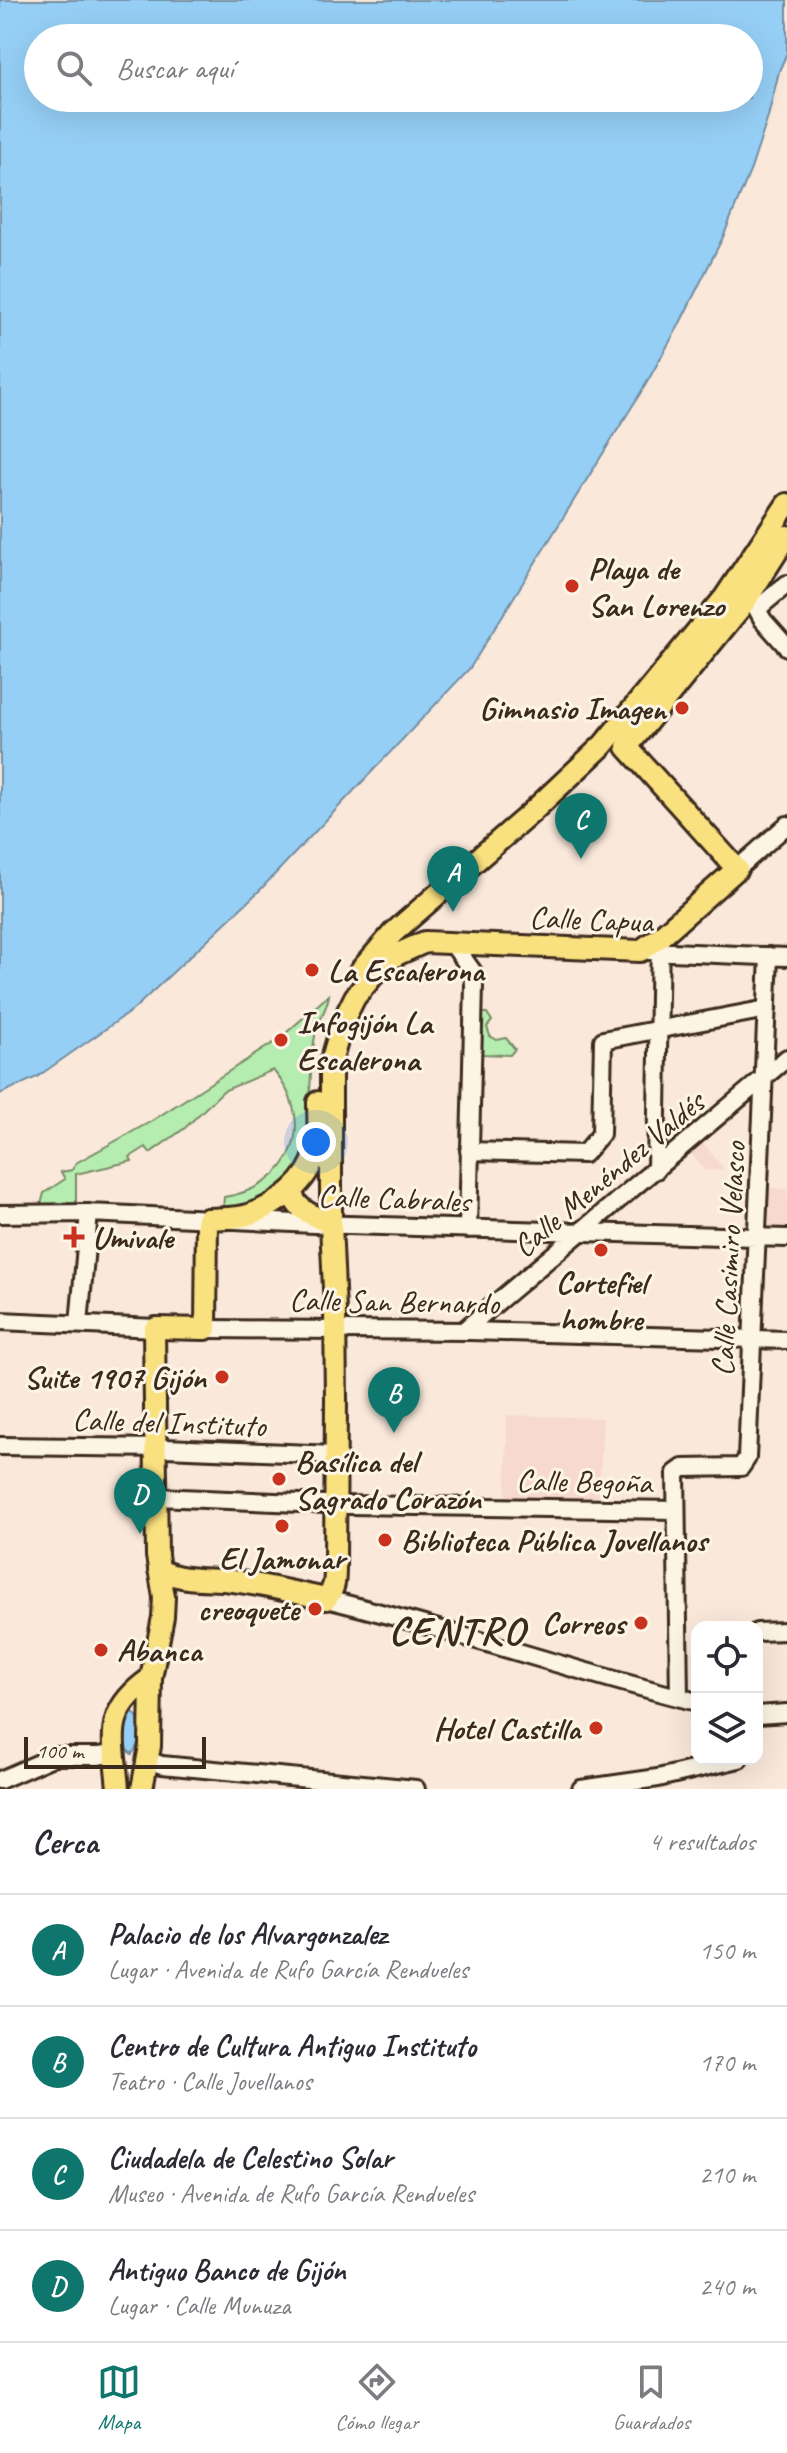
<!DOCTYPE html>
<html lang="es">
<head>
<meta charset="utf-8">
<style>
	:root { --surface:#fff; --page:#f7f7f7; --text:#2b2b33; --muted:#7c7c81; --line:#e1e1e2; --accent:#0f766e }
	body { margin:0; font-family:Caveat,sans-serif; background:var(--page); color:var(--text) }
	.controls { position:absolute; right:24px; bottom:24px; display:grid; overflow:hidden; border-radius:16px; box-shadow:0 8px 32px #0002 }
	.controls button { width:72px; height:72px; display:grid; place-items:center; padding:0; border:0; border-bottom:2px solid var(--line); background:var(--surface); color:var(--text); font:40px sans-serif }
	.scale { position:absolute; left:24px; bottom:20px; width:182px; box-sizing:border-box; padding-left:8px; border:4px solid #3b2a1e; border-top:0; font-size:22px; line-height:28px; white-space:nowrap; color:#3b2a1e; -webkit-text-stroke:6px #fcf5e5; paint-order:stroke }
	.you { position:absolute; left:316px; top:1142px; width:28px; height:28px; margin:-20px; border:6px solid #fff; border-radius:50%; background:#1a73e8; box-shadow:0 0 0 12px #1a73e833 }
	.badge { display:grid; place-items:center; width:52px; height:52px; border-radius:50%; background:var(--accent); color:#fff; font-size:26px; font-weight:700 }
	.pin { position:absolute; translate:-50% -66px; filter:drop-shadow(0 2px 4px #0008) }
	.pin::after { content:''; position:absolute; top:42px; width:28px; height:24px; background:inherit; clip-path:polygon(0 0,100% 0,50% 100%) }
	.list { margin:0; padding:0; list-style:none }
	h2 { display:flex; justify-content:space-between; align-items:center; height:104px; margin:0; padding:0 32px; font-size:34px }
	h2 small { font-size:26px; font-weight:400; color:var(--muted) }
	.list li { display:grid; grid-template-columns:52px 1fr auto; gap:24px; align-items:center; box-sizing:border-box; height:112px; padding:0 32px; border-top:2px solid var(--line) }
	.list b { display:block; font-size:30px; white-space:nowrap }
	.list p { margin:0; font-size:26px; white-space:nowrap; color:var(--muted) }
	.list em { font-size:26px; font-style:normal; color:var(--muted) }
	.icon { flex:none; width:44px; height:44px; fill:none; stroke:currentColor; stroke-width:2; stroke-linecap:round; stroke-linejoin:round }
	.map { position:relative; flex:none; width:787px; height:1789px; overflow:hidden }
	.search { position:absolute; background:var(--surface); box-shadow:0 8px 32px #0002; left:24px; right:24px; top:24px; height:88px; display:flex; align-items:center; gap:20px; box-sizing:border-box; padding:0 28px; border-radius:44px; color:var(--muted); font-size:30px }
	.sheet { height:552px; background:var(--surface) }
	nav { display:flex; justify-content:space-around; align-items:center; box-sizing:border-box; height:112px; border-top:2px solid var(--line); background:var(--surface); font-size:22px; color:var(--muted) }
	nav a { display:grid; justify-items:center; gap:4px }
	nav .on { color:var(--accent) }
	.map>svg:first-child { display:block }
</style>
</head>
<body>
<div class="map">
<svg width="787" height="1789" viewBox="0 0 787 1789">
	<rect width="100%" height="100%" fill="#fae8db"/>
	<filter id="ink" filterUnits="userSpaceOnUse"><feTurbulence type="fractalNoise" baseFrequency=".0125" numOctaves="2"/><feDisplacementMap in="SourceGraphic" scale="16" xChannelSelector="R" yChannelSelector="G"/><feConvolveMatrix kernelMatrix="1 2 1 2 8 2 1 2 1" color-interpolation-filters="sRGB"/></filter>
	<g filter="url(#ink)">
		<path fill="#f8d9cf" d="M 702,1142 L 724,1169 L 705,1171 L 690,1152 Z
			M 766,1188 L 787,1189 L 787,1230 L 764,1230 Z
			M 507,1415 L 603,1418 L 599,1501 L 506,1499 Z"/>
		<path fill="#b5ecaf" stroke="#788b66" stroke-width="2" d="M 329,995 C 327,1010 317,1022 315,1036 C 301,1110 332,1201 223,1209 L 224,1197 C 292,1187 319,1124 273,1070 L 223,1091 L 185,1128 L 150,1153 L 146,1147 L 130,1157 L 132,1161 L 76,1174 L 76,1205 L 39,1212 L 44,1193 L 65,1179 L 61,1172 L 72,1170 L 76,1163 L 150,1122 L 273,1043 L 278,1049 L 290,1040 L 286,1033 Z
			M 482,1013 L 487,1013 L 492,1021 L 487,1027 L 490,1036 L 497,1040 L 506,1038 L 515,1049 L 510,1055 L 481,1054 Z"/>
		<path fill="#96cff6" stroke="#728da0" stroke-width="2" fill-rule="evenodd" d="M 0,0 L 787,0 L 787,53 L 779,71 L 768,117 L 751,169 L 723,237 L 678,327 L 646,384 L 470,668 L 258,892 L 134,1009 L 37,1077 L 0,1094 ZM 38,38 L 749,38 L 749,98 L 38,98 Z
			M 133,1713 L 137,1716 C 141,1729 141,1743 132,1754 C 119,1747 122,1727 128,1715 Z"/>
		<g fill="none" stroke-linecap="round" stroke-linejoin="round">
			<g stroke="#3b2a1e" stroke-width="22">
				<path id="minor" d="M 757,609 L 763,620 L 787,647
					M 757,609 L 787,584
					M 737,869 L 787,825
					M 452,943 L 473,972 L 474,985 L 468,1229
					M 649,951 L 787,957
					M 469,1151 L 584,1154 L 601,1134 L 603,1040 L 767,1009
					M 656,1170 L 660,937
					M 0,1214 L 89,1213 L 314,1224 L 787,1238
					M 0,1321 L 156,1328
					M 79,1324 L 89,1213
					M 206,1329 L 470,1331 L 787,1340
					M 463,1331 L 787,1058
					M 0,1446 L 165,1448 L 335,1455
					M 156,1497 L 349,1505 L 676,1510
					M 326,1599 C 451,1629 572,1671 697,1702
					M 757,1632 L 787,1631
					M 679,1697 L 676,1473 L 683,1468 L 741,1467 L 747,1458 L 769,956
					M 757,1715 L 787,1713
					M 147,1760 L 162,1765 L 416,1789
					M 0,1780 L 55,1756 L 99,1756 L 115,1753
					M 581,1789 L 658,1778 L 739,1759"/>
			</g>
			<g stroke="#3b2a1e" stroke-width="26">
				<path id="major" d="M 360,971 L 393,933 L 532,812 L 603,745 L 725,597 L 787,504
					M 292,1191 C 293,1210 317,1217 331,1224
					M 159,1570 C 185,1582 206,1578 233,1581 C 265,1585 295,1593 326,1599 C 335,1589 335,1580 335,1567 L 336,1399 L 335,1311 L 331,1224 L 331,1062 L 343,1021 L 355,997 L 382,965 L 398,954 L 425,942 L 640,951 L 660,937 L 737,869 L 627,747 L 745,602 L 787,536
					M 118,1789 C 114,1736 102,1712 151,1678
					M 142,1789 L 150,1746 L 151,1678 L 163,1617 L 164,1597 L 157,1556 L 154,1330 L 156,1328 L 206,1329 L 207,1219 C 221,1218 238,1219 251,1214 C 280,1204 308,1182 316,1152 C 320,1136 318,1118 318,1102"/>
			</g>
			<use href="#minor" stroke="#fcf5e5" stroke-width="16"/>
			<use href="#major" stroke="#fae180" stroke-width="20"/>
		</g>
	</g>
	<g fill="#c8321e" stroke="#fcf5e5" stroke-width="3">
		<circle cx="572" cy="586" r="8"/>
		<circle cx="682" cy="708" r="8"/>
		<circle cx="312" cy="970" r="8"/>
		<circle cx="281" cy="1040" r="8"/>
		<path d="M70 1225h8v8h8v8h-8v8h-8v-8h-8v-8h8z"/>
		<circle cx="601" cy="1250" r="8"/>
		<circle cx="222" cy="1377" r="8"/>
		<circle cx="279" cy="1479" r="8"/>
		<circle cx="282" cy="1526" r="8"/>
		<circle cx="385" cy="1540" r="8"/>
		<circle cx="315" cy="1609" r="8"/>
		<circle cx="641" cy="1623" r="8"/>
		<circle cx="101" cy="1650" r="8"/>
		<circle cx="596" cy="1728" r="8"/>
	</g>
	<g text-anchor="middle" stroke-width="6" stroke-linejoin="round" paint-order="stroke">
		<g font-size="32" font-weight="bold" fill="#3b2a1e" stroke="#fcf5e5" text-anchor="start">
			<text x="588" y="579">Playa de<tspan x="588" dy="37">San Lorenzo</tspan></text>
			<text x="666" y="719" text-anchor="end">Gimnasio Imagen</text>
			<text x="328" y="981">La Escalerona</text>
			<text x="297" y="1033">Infogijón La<tspan x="297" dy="37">Escalerona</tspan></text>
			<text x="92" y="1248">Umivale</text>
			<text x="601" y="1293" text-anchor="middle">Cortefiel<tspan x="601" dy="37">hombre</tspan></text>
			<text x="206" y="1388" text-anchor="end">Suite 1907 Gijón</text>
			<text x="295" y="1472">Basílica del<tspan x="295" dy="37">Sagrado Corazón</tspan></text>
			<text x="401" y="1551">Biblioteca Pública Jovellanos</text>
			<text x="282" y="1569" text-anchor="middle">El Jamonar</text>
			<text x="299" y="1620" text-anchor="end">creoquete</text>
			<text x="625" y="1634" text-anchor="end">Correos</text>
			<text x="117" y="1661">Abanca</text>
			<text x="580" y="1739" text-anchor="end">Hotel Castilla</text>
		</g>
		<g font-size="32" fill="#3b2a1e" stroke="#fcf5e5">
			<text transform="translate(591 919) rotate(2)" y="11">Calle Capua</text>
			<text transform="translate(608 1174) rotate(-40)" y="11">Calle Menéndez Valdés</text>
			<text transform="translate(394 1198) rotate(2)" y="11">Calle Cabrales</text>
			<text transform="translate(728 1259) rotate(-87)" y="11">Calle Casimiro Velasco</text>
			<text transform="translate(394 1301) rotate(1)" y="11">Calle San Bernardo</text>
			<text transform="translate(169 1422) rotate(2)" y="11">Calle del Instituto</text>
			<text transform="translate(584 1481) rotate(1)" y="11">Calle Begoña</text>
		</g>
		<g font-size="40" font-weight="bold" letter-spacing="2" fill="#3b2a1e" stroke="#fcf5e5">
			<text x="457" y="1644">CENTRO</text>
		</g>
	</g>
</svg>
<div class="controls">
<button><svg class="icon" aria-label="locate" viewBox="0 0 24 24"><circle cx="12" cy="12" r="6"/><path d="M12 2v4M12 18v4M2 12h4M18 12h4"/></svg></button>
<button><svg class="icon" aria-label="layers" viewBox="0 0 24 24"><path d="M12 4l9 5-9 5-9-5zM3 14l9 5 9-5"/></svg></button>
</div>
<div class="scale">100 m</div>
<div class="you"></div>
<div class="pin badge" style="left:453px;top:912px">A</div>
<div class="pin badge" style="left:394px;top:1433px">B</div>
<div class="pin badge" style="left:581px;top:859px">C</div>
<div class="pin badge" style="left:140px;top:1534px">D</div>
<div class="search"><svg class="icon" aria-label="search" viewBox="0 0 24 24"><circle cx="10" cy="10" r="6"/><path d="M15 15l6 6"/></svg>Buscar aquí</div>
</div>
<section class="sheet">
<h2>Cerca<small>4 resultados</small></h2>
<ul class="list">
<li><span class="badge">A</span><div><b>Palacio de los Alvargonzalez</b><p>Lugar · Avenida de Rufo García Rendueles</p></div><em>150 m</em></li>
<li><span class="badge">B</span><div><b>Centro de Cultura Antiguo Instituto</b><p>Teatro · Calle Jovellanos</p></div><em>170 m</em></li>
<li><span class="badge">C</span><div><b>Ciudadela de Celestino Solar</b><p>Museo · Avenida de Rufo García Rendueles</p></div><em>210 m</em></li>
<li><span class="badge">D</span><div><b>Antiguo Banco de Gijón</b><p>Lugar · Calle Munuza</p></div><em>240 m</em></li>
</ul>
</section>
<nav>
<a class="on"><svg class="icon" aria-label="map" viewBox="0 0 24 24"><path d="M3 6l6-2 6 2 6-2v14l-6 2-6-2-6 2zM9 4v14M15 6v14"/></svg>Mapa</a>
<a><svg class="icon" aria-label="directions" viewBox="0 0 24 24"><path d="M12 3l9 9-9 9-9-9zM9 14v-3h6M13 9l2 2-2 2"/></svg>Cómo llegar</a>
<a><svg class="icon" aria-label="saved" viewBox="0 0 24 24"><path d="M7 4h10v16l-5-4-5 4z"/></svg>Guardados</a>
</nav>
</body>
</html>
